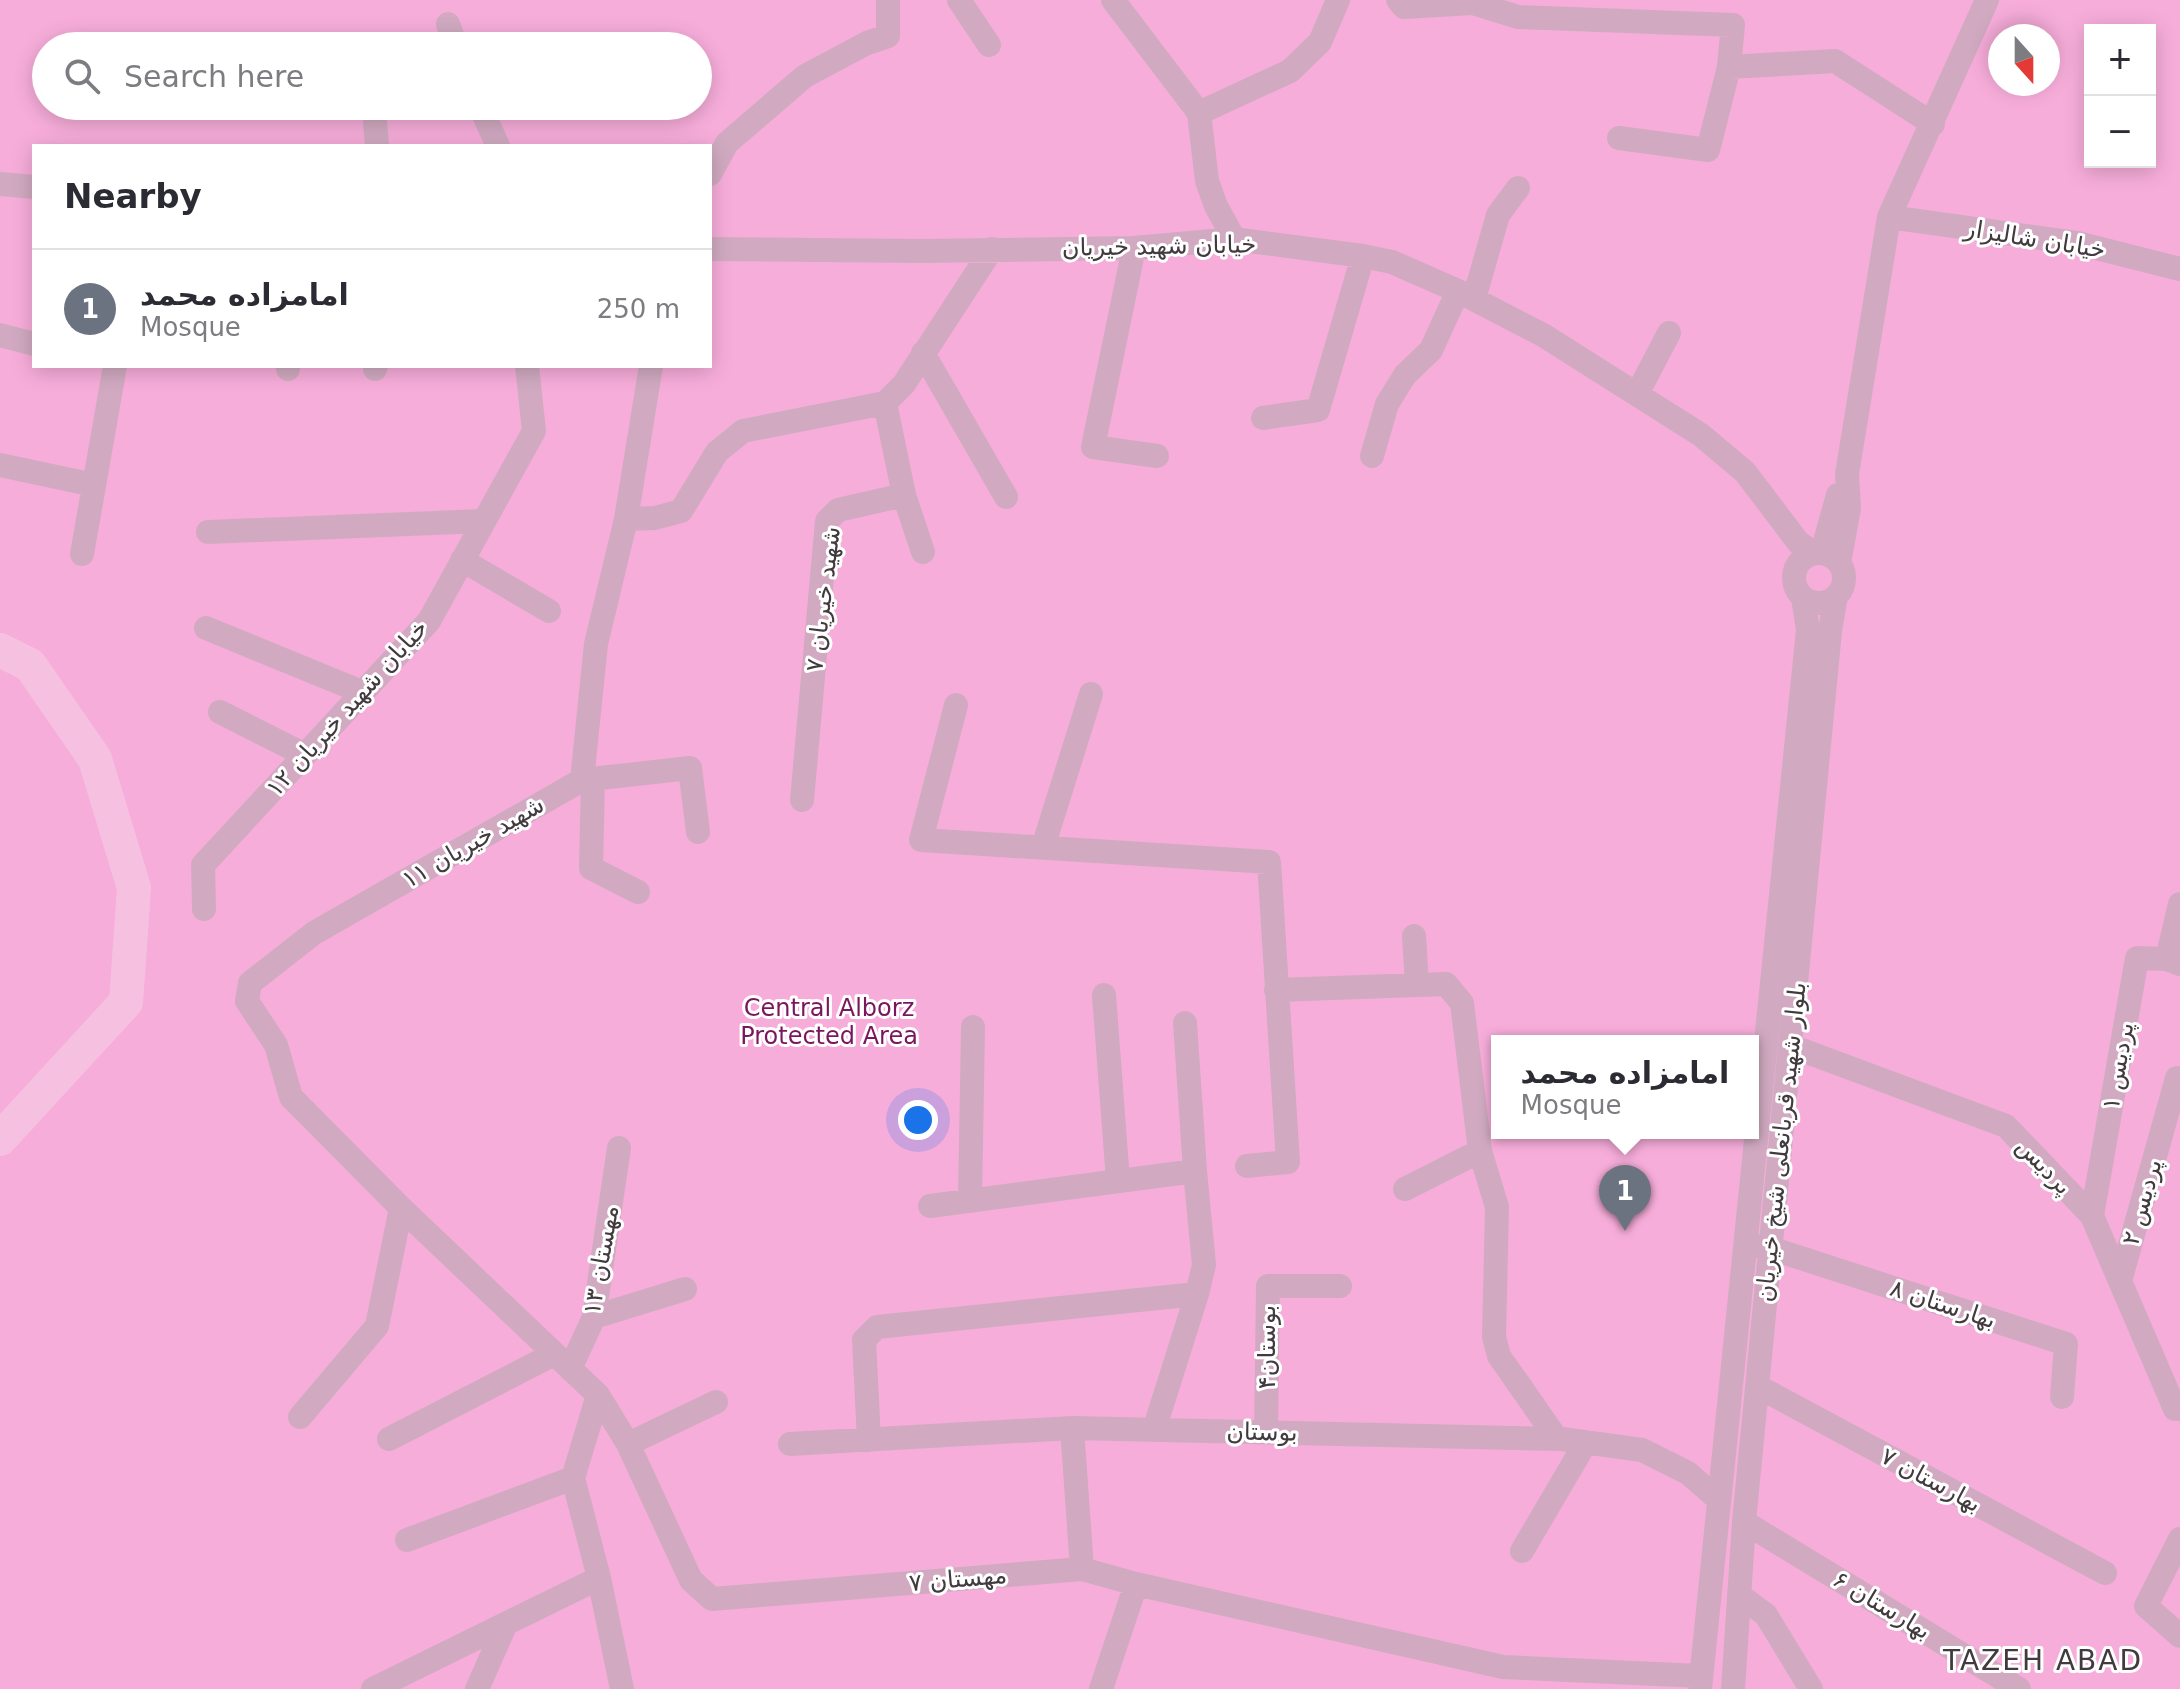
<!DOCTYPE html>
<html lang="en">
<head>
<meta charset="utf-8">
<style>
	:root { --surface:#fff; --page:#f2f2f3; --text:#2b2b33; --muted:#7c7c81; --line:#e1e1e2; --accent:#db2777 }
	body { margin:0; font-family:"DejaVu Sans","Noto Naskh Arabic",sans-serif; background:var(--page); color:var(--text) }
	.controls { position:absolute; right:24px; top:24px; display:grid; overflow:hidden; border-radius:0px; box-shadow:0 4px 20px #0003 }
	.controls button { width:72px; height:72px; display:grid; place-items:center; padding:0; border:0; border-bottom:2px solid var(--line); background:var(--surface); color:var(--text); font:40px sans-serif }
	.compass { position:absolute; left:1988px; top:24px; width:72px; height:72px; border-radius:50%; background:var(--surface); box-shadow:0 4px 20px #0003; rotate:159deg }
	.you { position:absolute; left:918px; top:1120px; width:28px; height:28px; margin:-20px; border:6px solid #fff; border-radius:50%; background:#1a73e8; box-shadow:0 0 0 12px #1a73e833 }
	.badge { display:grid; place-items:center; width:52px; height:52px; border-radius:50%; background:var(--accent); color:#fff; font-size:26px; font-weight:700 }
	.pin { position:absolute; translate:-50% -66px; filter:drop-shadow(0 2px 4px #0008) }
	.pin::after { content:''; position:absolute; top:42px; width:28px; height:24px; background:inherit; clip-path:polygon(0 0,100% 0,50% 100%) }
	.popup { position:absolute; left:1491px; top:1035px; width:268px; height:104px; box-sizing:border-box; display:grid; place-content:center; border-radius:0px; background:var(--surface); filter:drop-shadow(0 2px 6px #0005); font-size:26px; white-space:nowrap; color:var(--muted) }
	.popup b { font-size:30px; color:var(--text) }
	.popup::after { content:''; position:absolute; left:50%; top:100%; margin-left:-16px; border:16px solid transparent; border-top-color:var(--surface) }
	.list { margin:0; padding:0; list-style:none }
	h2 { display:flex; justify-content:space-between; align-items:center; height:104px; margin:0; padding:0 32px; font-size:34px }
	h2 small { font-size:26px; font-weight:400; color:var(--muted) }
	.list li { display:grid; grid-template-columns:52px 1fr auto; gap:24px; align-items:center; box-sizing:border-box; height:120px; padding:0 32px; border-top:2px solid var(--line) }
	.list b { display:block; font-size:30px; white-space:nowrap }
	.list p { margin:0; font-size:26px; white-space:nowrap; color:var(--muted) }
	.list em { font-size:26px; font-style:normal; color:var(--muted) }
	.icon { flex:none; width:44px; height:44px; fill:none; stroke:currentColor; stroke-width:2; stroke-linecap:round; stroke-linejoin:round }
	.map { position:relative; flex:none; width:2180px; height:1689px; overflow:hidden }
	.search { position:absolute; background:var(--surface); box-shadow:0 4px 20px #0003; left:32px; top:32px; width:680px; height:88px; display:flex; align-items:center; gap:20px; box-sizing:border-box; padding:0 28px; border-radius:44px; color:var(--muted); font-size:30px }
	.panel { position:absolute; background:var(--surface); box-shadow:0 4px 20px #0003; left:32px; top:144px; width:680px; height:224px; border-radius:0px }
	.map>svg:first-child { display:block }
</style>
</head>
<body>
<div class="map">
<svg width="2180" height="1689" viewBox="0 0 2180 1689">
	<rect width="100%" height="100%" fill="#fdf7fa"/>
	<path fill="#f7adda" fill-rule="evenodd" d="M 0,0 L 2180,0 L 2180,1689 L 0,1689 ZM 2090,30 L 2150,30 L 2150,162 L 2090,162 ZM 2000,36 L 2048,36 L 2048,84 L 2000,84 ZM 46,46 L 698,46 L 698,106 L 46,106 ZM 34,146 L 710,146 L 710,366 L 34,366 ZM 1497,1041 L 1753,1041 L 1753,1133 L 1497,1133 Z"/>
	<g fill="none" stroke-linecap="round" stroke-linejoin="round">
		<path stroke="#f6c1e1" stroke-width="34" d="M 0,650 L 30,665 L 95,759 L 134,888 L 126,1002 L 0,1139"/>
		<path stroke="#d1aac1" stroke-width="24" d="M 959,0 L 989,45
			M 1113,0 L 1199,113 L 1207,181 L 1216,206 L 1234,239
			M 1398,0 L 1404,7 L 1473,3 L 1518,17 L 1733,25 L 1729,67 L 1835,61 L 1933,124
			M 448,24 L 456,46
			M 480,106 L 498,146
			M 1199,113 L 1290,71 L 1320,42 L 1338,0
			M 375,122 L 377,146
			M 1619,138 L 1708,150 L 1729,67
			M 710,174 L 727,143 L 805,76 L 867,43 L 888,36 L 888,0
			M 0,184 L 34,187
			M 1889,217 L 2077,243 L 2180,269
			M 1134,248 L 1093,447 L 1157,456
			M 710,249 L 921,251 L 1134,248 L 1234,239 L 1363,256 L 1392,262 L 1458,291 L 1543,335 L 1701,435 L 1745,472 L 1798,542 L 1813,553
			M 1474,299 L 1498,215 L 1518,188
			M 0,335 L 34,344
			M 923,353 L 1006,497
			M 651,366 L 626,519 L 596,644 L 582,780 L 314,933 L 250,983 L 247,1001 L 276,1045 L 291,1097 L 401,1208 L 598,1395 L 628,1444 L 691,1580 L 712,1599 L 1082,1569 L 1136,1584 L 1503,1667 L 1700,1676
			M 288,369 L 288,366
			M 375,369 L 376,366
			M 1637,394 L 1669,333
			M 1263,418 L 1318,410 L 1363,256
			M 1372,456 L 1387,404 L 1405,375 L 1431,350 L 1458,291
			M 0,465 L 94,485
			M 904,495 L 923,552
			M 626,519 L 655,518 L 681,511 L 717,452 L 743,431 L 885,403
			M 208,532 L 483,521
			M 1822,552 L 1838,495
			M1794 578a25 25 0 1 1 50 0a25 25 0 1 1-50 0Z
			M 82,554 L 115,366
			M 462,560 L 549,611
			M 1839,563 L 1849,508 L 1847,474 L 1889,217 L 1987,0
			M 206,628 L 362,692
			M 956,705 L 921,840 L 1269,862 L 1288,1162 L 1247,1166
			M 220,712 L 305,755
			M 593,779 L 591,868 L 638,892
			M 582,780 L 690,768 L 698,832
			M 802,800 L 827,521 L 838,510 L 904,495 L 885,403 L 904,384 L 992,249
			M 1043,847 L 1091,694
			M 204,909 L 203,865 L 429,621 L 534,431 L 527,366
			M 1414,936 L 1417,985
			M 2167,959 L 2180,904
			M 1276,990 L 1446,984 L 1462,1003 L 1480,1151 L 1497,1207 L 1494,1337 L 1499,1356 L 1557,1439
			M 1104,995 L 1118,1181
			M 1185,1023 L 1195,1171
			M 1791,1046 L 2006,1126 L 2092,1216 L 2175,1409 L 2180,1409
			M 1405,1189 L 1480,1151
			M 970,1200 L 973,1027
			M 930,1206 L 1195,1171 L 1204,1265 L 1197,1294 L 1154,1430
			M 2092,1216 L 2137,958 L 2167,959 L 2180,964
			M 1755,1246 L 1770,1248 L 2066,1344 L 2062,1397
			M 2120,1281 L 2177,1078
			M 594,1317 L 685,1289
			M 570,1369 L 594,1317 L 619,1148
			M 1757,1386 L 2105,1573
			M 598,1395 L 573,1478 L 599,1578 L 622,1689
			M 300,1417 L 377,1326 L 401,1208
			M 1072,1428 L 1082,1569
			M 1266,1432 L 1268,1286 L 1340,1286
			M 389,1439 L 554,1354
			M 869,1440 L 864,1340 L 877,1327 L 1197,1294
			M 628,1444 L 716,1402
			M 790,1444 L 1072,1428 L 1562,1439 L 1642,1450 L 1688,1473 L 1719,1500
			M 1744,1522 L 2019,1689
			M 2180,1539 L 2146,1606 L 2180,1636
			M 407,1540 L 573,1478
			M 1522,1551 L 1586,1442
			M 1739,1595 L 1766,1615 L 1811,1689
			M 373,1689 L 599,1578
			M 477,1689 L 505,1626
			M 1101,1689 L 1136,1584
			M 1700,1689 L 1808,630 L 1803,598
			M 1733,1689 L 1744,1522 L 1830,631 L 1836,596"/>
	</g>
	<g text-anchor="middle" stroke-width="6" stroke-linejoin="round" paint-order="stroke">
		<g font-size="24" fill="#413a3e" stroke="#fff">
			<text transform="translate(2035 239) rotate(9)" y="8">خیابان شالیزار</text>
			<text transform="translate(1159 246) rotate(-1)" y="8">خیابان شهید خیریان</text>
			<text transform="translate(823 599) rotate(-83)" y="8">شهید خیریان ۷</text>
			<text transform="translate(347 708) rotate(-48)" y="8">خیابان شهید خیریان ۱۲</text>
			<text transform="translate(473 842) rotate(-30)" y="8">شهید خیریان ۱۱</text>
			<text transform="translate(2118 1066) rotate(-80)" y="8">پردیس ۱</text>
			<text transform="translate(1781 1142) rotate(-84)" y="8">بلوار شهید قربانعلی شیخ خیریان</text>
			<text transform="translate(2044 1166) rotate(46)" y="8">پردیس</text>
			<text transform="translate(2142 1202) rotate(-74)" y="8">پردیس ۲</text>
			<text transform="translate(601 1260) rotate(-80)" y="8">مهستان ۱۳</text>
			<text transform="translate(1943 1304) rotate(18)" y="8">بهارستان ۸</text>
			<text transform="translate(1267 1347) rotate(-90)" y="8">بوستان۴</text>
			<text transform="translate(1262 1432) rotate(1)" y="8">بوستان</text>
			<text transform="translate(1931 1480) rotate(28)" y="8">بهارستان ۷</text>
			<text transform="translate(958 1579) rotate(-5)" y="8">مهستان ۷</text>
			<text transform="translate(1882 1605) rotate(31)" y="8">بهارستان ۶</text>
		</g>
		<g font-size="24" fill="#79165d" stroke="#fff">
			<text x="829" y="1016">Central Alborz<tspan x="829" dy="28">Protected Area</tspan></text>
		</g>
		<g font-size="28" letter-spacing="2" fill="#413a3e" stroke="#fff">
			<text x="2043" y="1670">TAZEH ABAD</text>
		</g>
	</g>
</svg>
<div class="controls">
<button>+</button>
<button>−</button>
</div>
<svg class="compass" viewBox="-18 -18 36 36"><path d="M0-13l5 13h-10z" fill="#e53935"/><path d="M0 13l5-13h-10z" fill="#7c7c81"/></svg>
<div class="you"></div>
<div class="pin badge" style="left:1625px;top:1231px;background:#6b7280">1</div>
<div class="popup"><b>امامزاده محمد</b>Mosque</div>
<div class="search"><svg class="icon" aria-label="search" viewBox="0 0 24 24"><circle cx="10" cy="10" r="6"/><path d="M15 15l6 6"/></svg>Search here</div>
<section class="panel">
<h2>Nearby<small></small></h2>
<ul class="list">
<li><span class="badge" style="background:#6b7280">1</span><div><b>امامزاده محمد</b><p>Mosque</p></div><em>250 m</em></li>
</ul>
</section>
</div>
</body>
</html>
